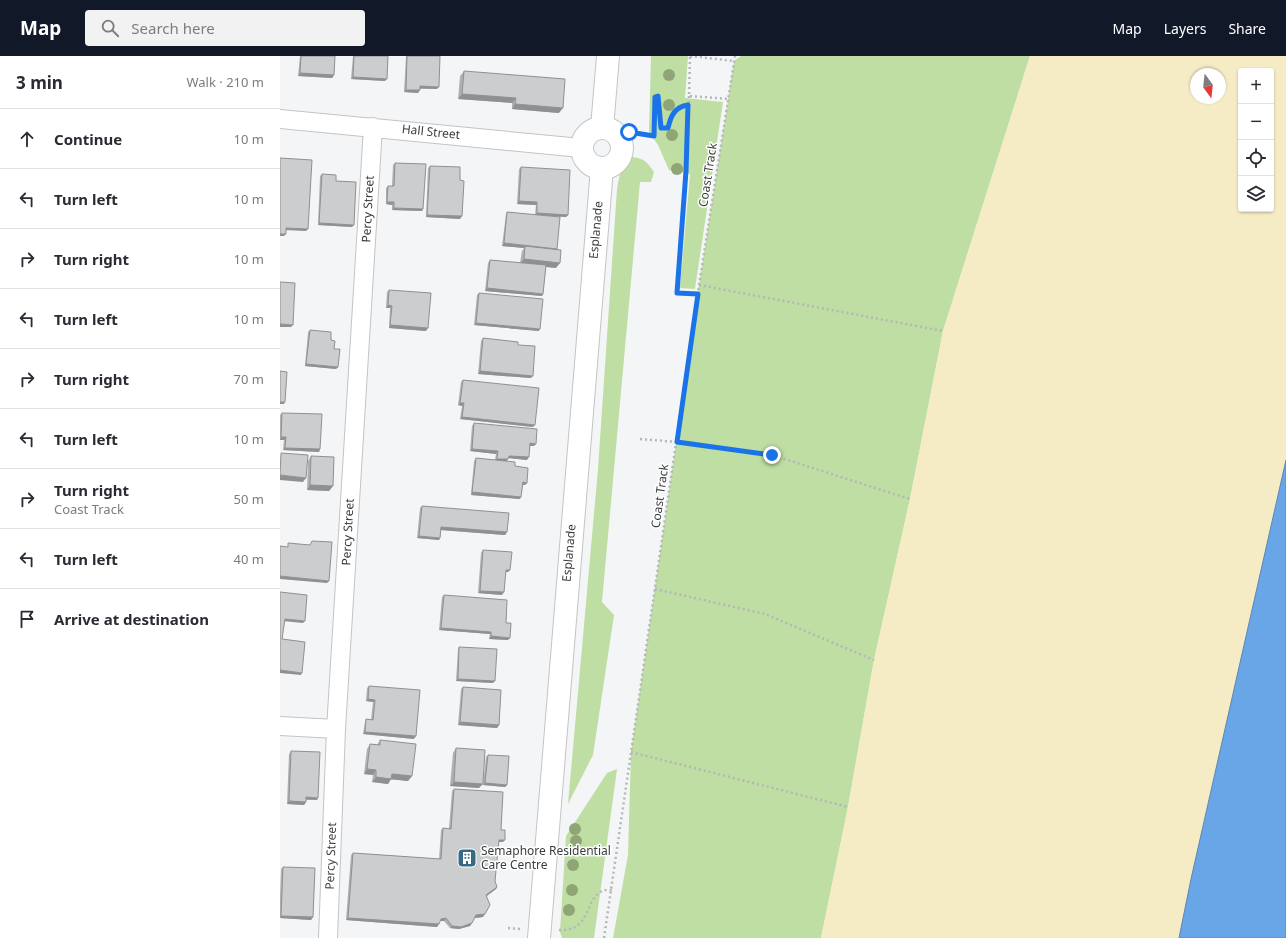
<!DOCTYPE html>
<html lang="en">
<head>
<meta charset="utf-8">
<style>
	:root { --surface:#fff; --page:#f2f2f3; --text:#2b2b33; --muted:#7c7c81; --line:#e1e1e2; --accent:#111827 }
	body { margin:0; font-family:"Noto Sans",sans-serif; background:var(--page); color:var(--text) }
	.controls { position:absolute; right:12px; top:12px; display:grid; overflow:hidden; border-radius:4px; box-shadow:0 1px 3px #0004 }
	.controls button { width:36px; height:36px; display:grid; place-items:center; padding:0; border:0; border-bottom:1px solid var(--line); background:var(--surface); color:var(--text); font:20px sans-serif }
	.compass { position:absolute; left:910px; top:12px; width:36px; height:36px; border-radius:50%; background:var(--surface); box-shadow:0 1px 3px #0004; rotate:165deg }
	.stop { position:absolute; width:12px; height:12px; margin:-9px; border:3px solid #1a73e8; border-radius:50%; background:#fff }
	.stop.end { background:#1a73e8; border-color:#fff; box-shadow:0 1px 4px #0008 }
	.list { margin:0; padding:0; list-style:none }
	h2 { display:flex; justify-content:space-between; align-items:center; height:52px; margin:0; padding:0 16px; font-size:17px }
	h2 small { font-size:13px; font-weight:400; color:var(--muted) }
	.list li { display:grid; grid-template-columns:26px 1fr auto; gap:12px; align-items:center; box-sizing:border-box; height:60px; padding:0 16px; border-top:1px solid var(--line) }
	.list b { display:block; font-size:15px; white-space:nowrap }
	.list p { margin:0; font-size:13px; white-space:nowrap; color:var(--muted) }
	.list em { font-size:13px; font-style:normal; color:var(--muted) }
	.icon { flex:none; width:22px; height:22px; fill:none; stroke:currentColor; stroke-width:2; stroke-linecap:round; stroke-linejoin:round }
	.map { position:relative; flex:none; width:1006px; height:882px; overflow:hidden }
	header { display:flex; align-items:center; gap:24px; box-sizing:border-box; height:56px; padding:0 20px; background:var(--accent); color:#fff }
	header strong { font-size:19px }
	nav { display:flex; gap:22px; margin-inline-start:auto; font-size:14px }
	.search { width:280px; height:36px; background:var(--page); display:flex; align-items:center; gap:10px; box-sizing:border-box; padding:0 14px; border-radius:4px; color:var(--muted); font-size:15px }
	main { display:flex }
	aside { flex:1; background:var(--surface) }
	.map>svg:first-child { display:block }
</style>
</head>
<body>
<header>
<strong>Map</strong>
<div class="search"><svg class="icon" aria-label="search" viewBox="0 0 24 24"><circle cx="10" cy="10" r="6"/><path d="M15 15l6 6"/></svg>Search here</div>
<nav><a>Map</a><a>Layers</a><a>Share</a></nav>
</header>
<main>
<aside>
<h2>3 min<small>Walk · 210 m</small></h2>
<ul class="list">
<li><svg class="icon" aria-label="ahead" viewBox="0 0 24 24"><path d="M12 20V5M6 11l6-6 6 6"/></svg><div><b>Continue</b></div><em>10 m</em></li>
<li><svg class="icon" aria-label="left" viewBox="0 0 24 24"><path d="M17 20v-9H6M10 6l-5 5 5 5"/></svg><div><b>Turn left</b></div><em>10 m</em></li>
<li><svg class="icon" aria-label="right" viewBox="0 0 24 24"><path d="M7 20v-9h11M14 6l5 5-5 5"/></svg><div><b>Turn right</b></div><em>10 m</em></li>
<li><svg class="icon" aria-label="left" viewBox="0 0 24 24"><path d="M17 20v-9H6M10 6l-5 5 5 5"/></svg><div><b>Turn left</b></div><em>10 m</em></li>
<li><svg class="icon" aria-label="right" viewBox="0 0 24 24"><path d="M7 20v-9h11M14 6l5 5-5 5"/></svg><div><b>Turn right</b></div><em>70 m</em></li>
<li><svg class="icon" aria-label="left" viewBox="0 0 24 24"><path d="M17 20v-9H6M10 6l-5 5 5 5"/></svg><div><b>Turn left</b></div><em>10 m</em></li>
<li><svg class="icon" aria-label="right" viewBox="0 0 24 24"><path d="M7 20v-9h11M14 6l5 5-5 5"/></svg><div><b>Turn right</b><p>Coast Track</p></div><em>50 m</em></li>
<li><svg class="icon" aria-label="left" viewBox="0 0 24 24"><path d="M17 20v-9H6M10 6l-5 5 5 5"/></svg><div><b>Turn left</b></div><em>40 m</em></li>
<li><svg class="icon" aria-label="arrive" viewBox="0 0 24 24"><path d="M6 21V4h12l-3 4 3 4H6"/></svg><div><b>Arrive at destination</b></div></li>
</ul>
</aside>
<div class="map">
<svg width="1006" height="882" viewBox="0 0 1006 882">
	<rect width="100%" height="100%" fill="#f4f5f7"/>
	<path fill="#bedea3" d="M 371,0 L 408,0 L 405,42 L 443,46 L 415,233 L 400,232 L 410,118 L 389,114 L 378,89 L 369,76 Z
		M 461,0 L 750,0 L 663,275 L 630,443 L 594,604 L 568,751 L 541,882 L 333,882 L 348,799 L 351,696 L 419,229 L 454,5 Z
		M 352,101 C 364,102 368,107 374,116 L 371,126 L 360,126 L 322,546 L 334,559 L 313,699 L 288,748 L 318,413 L 337,133 C 340,119 340,109 352,101 Z
		M 337,713 L 314,882 L 282,882 L 280,876 L 286,780 L 327,717 Z"/>
	<path fill="#f5ecc6" fill-rule="evenodd" d="M 750,0 L 1006,0 L 1006,404 L 899,882 L 541,882 L 568,751 L 594,604 L 630,443 L 663,275 ZM 961,15 L 991,15 L 991,153 L 961,153 ZM 916,18 L 940,18 L 940,42 L 916,42 Z"/>
	<path fill="#69a6e8" stroke="#5b86b5" d="M 1006,404 L 1006,882 L 899,882 L 911,823 Z"/>
	<g fill="none" stroke-linecap="round" stroke-linejoin="round">
		<g stroke="#c3c4c6" stroke-width="20">
			<path id="minor" d="M 0,63 L 301,92
				M 0,670 L 56,673
				M 48,882 L 56,673 L 93,71"/>
		</g>
		<g stroke="#c3c4c6" stroke-width="24">
			<path id="tertiary" d="M302 92a20 20 0 1 1 40 0a20 20 0 1 1-40 0Z
				M 322,72 L 328,0
				M 259,882 L 322,112"/>
		</g>
		<path stroke="#b5b6b7" stroke-width="2.5" stroke-dasharray="2 3" stroke-linecap="butt" d="M 410,0 L 454,5
			M 410,1 L 409,40 L 449,43
			M 409,40 L 406,115 L 397,237 L 418,238
			M 349,76 L 374,80 L 375,41 L 378,40 L 381,72 L 388,72 C 391,59 395,51 408,49
			M 419,229 L 663,275
			M 360,383 L 397,386 L 492,399 L 630,443
			M 375,533 L 485,558 L 594,604
			M 351,696 L 568,751
			M 228,872 L 241,873
			M 279,874 C 311,876 304,844 322,835 C 324,834 329,834 332,834
			M 324,882 L 419,229 L 455,0"/>
		<use href="#minor" stroke="#fff" stroke-width="18"/>
		<use href="#tertiary" stroke="#fff" stroke-width="22"/>
	</g>
	<g fill="#90a576">
		<circle cx="389" cy="19" r="6"/>
		<circle cx="389" cy="49" r="6"/>
		<circle cx="392" cy="79" r="6"/>
		<circle cx="397" cy="113" r="6"/>
		<circle cx="295" cy="773" r="6"/>
		<circle cx="296" cy="785" r="6"/>
		<circle cx="293" cy="809" r="6"/>
		<circle cx="292" cy="834" r="6"/>
		<circle cx="289" cy="854" r="6"/>
	</g>
	<path fill="#afb0b2" d="M 20,0 L 55,0 L 54,19 L 52,22 L 18,20 Z
		M 73,0 L 108,0 L 105,25 L 71,23 Z
		M 126,0 L 160,0 L 157,33 L 140,33 L 138,37 L 124,36 Z
		M 184,15 L 279,57 L 232,53 L 232,47 L 178,43 L 180,20 Z
		M 115,107 L 143,153 L 142,155 L 112,154 L 112,149 L 106,148 L 106,132 L 108,130 L 112,130 L 113,109 Z
		M 150,110 L 180,124 L 182,160 L 180,163 L 146,161 L 148,112 Z
		M 241,111 L 288,159 L 286,161 L 263,159 L 276,193 L 276,212 L 266,211 L 263,238 L 262,240 L 205,235 L 208,207 L 210,204 L 240,207 L 242,195 L 244,192 L 222,190 L 226,158 L 227,156 L 255,159 L 256,149 L 237,148 L 239,113 Z
		M 42,118 L 56,125 L 72,171 L 38,169 L 40,120 Z
		M 109,234 L 146,275 L 109,272 L 110,252 L 106,252 L 107,236 Z
		M 199,237 L 259,275 L 194,269 L 197,239 Z
		M 30,274 L 51,284 L 54,293 L 58,311 L 56,313 L 25,310 L 28,276 Z
		M 203,282 L 238,289 L 251,322 L 198,318 L 201,285 Z
		M 183,324 L 253,371 L 180,363 L 182,350 L 178,349 L 181,326 Z
		M 2,357 L 40,393 L 39,396 L 3,394 L 4,384 L 0,384 L 0,359 Z
		M 194,367 L 254,390 L 250,390 L 247,404 L 228,402 L 227,405 L 235,410 L 247,427 L 245,429 L 243,429 L 240,443 L 191,439 L 194,405 L 196,402 L 215,404 L 216,398 L 190,395 L 192,370 Z
		M 31,400 L 53,430 L 49,435 L 27,434 L 28,405 Z
		M 142,450 L 227,476 L 225,479 L 161,474 L 160,482 L 159,484 L 137,482 L 140,452 Z
		M 203,494 L 230,514 L 228,516 L 225,516 L 222,539 L 198,537 L 201,497 Z
		M 164,539 L 226,567 L 228,584 L 209,583 L 210,578 L 159,574 L 162,541 Z
		M 179,591 L 213,627 L 176,625 L 178,593 Z
		M 89,630 L 134,683 L 83,678 L 85,666 L 86,663 L 91,664 L 93,646 L 86,645 L 87,632 Z
		M 183,631 L 219,669 L 217,672 L 178,669 L 181,633 Z
		M 100,684 L 132,720 L 128,725 L 111,723 L 108,728 L 92,726 L 93,719 L 84,718 L 87,693 L 90,688 L 97,689 Z
		M 176,692 L 199,732 L 170,730 L 173,697 Z
		M 11,695 L 37,744 L 26,744 L 26,746 L 24,749 L 7,748 L 9,698 Z
		M 208,699 L 227,729 L 225,731 L 203,729 L 206,701 Z
		M 174,733 L 221,774 L 223,786 L 218,786 L 215,825 L 217,831 L 216,833 L 207,840 L 203,861 L 195,862 L 190,870 L 179,873 L 170,872 L 164,865 L 160,865 L 157,871 L 66,864 L 71,799 L 73,797 L 159,803 L 161,774 L 163,772 L 169,772 L 172,735 Z
		M 3,811 L 33,861 L 31,864 L 0,862 L 0,840 L 1,813 Z"/>
	<path fill="#8e9091" d="M 20,17 L 54,19 L 52,22 L 18,20 Z
		M 73,21 L 107,23 L 105,25 L 71,23 Z
		M 140,30 L 159,31 L 157,33 L 138,32 Z
		M 126,34 L 140,34 L 138,37 L 124,36 Z
		M 182,38 L 236,42 L 232,47 L 178,43 Z
		M 235,48 L 283,52 L 279,57 L 232,53 Z
		M 239,145 L 257,146 L 256,149 L 237,148 Z
		M 107,146 L 114,146 L 112,149 L 106,148 Z
		M 114,152 L 143,153 L 142,155 L 112,154 Z
		M 257,157 L 288,159 L 286,161 L 255,159 Z
		M 147,159 L 182,160 L 180,163 L 146,161 Z
		M 39,167 L 74,169 L 72,171 L 38,169 Z
		M 6,172 L 28,173 L 26,175 L 4,174 Z
		M 0,178 L 6,178 L 4,180 L 0,180 Z
		M 224,187 L 277,193 L 275,195 L 245,190 L 244,192 L 222,190 Z
		M 244,203 L 280,207 L 276,212 L 240,208 Z
		M 207,232 L 263,238 L 262,240 L 205,235 Z
		M 108,249 L 112,250 L 110,252 L 106,252 Z
		M 196,267 L 260,273 L 259,275 L 194,269 Z
		M 0,268 L 13,269 L 11,271 L 0,271 Z
		M 110,269 L 148,272 L 146,275 L 109,272 Z
		M 26,308 L 58,311 L 56,313 L 25,310 Z
		M 200,315 L 253,320 L 251,322 L 198,318 Z
		M 0,346 L 5,346 L 4,348 L 0,348 Z
		M 180,347 L 184,347 L 182,350 L 178,349 Z
		M 182,361 L 255,369 L 253,371 L 180,363 Z
		M 1,381 L 6,381 L 4,384 L 0,384 Z
		M 250,387 L 256,388 L 254,390 L 249,390 Z
		M 5,392 L 40,393 L 39,396 L 3,394 Z
		M 192,393 L 218,395 L 216,398 L 190,395 Z
		M 229,400 L 249,401 L 247,404 L 227,402 Z
		M 217,403 L 228,403 L 226,406 L 215,405 Z
		M 0,419 L 26,422 L 23,426 L 0,424 Z
		M 243,426 L 247,427 L 245,429 L 241,429 Z
		M 30,429 L 53,430 L 49,435 L 27,434 Z
		M 192,436 L 241,441 L 240,443 L 191,439 Z
		M 161,471 L 227,476 L 225,479 L 160,474 Z
		M 139,480 L 160,482 L 159,484 L 137,482 Z
		M 226,514 L 230,514 L 228,516 L 224,516 Z
		M 0,520 L 49,525 L 47,527 L 0,523 Z
		M 200,535 L 224,536 L 222,539 L 198,537 Z
		M 5,563 L 25,565 L 23,567 L 3,565 Z
		M 161,572 L 211,576 L 210,578 L 159,574 Z
		M 211,580 L 230,582 L 228,584 L 209,583 Z
		M 0,614 L 22,617 L 21,619 L 0,617 Z
		M 178,623 L 215,625 L 213,627 L 176,625 Z
		M 88,643 L 95,644 L 93,646 L 86,645 Z
		M 180,666 L 219,669 L 217,672 L 178,669 Z
		M 85,676 L 136,680 L 134,683 L 83,678 Z
		M 87,713 L 96,714 L 93,719 L 84,718 Z
		M 112,718 L 132,720 L 128,725 L 108,723 Z
		M 96,721 L 111,723 L 108,728 L 92,726 Z
		M 174,726 L 203,728 L 199,732 L 170,730 Z
		M 205,727 L 227,729 L 225,731 L 203,729 Z
		M 26,741 L 38,742 L 37,744 L 24,743 Z
		M 9,745 L 26,746 L 24,749 L 7,748 Z
		M 219,784 L 225,784 L 223,786 L 217,786 Z
		M 217,831 L 216,833 L 205,841 L 206,839 Z
		M 205,858 L 203,861 L 195,862 L 196,859 Z
		M 1,860 L 33,861 L 31,864 L 0,862 Z
		M 68,862 L 159,868 L 157,871 L 66,864 Z
		M 166,862 L 164,865 L 159,865 L 161,863 Z
		M 192,867 L 190,870 L 179,873 L 170,872 L 172,870 Z"/>
	<path fill="#cbcdcf" stroke="#8e9091" d="M 21,0 L 55,0 L 54,19 L 20,17 Z
		M 74,0 L 108,0 L 107,23 L 73,21 Z
		M 127,0 L 160,0 L 159,31 L 140,30 L 140,34 L 126,34 Z
		M 184,15 L 285,23 L 283,52 L 235,48 L 236,42 L 182,38 Z
		M 0,102 L 32,104 L 28,173 L 6,172 L 6,178 L 0,178 Z
		M 115,107 L 146,108 L 143,153 L 114,152 L 114,146 L 107,146 L 108,130 L 114,130 Z
		M 150,110 L 180,111 L 180,124 L 184,125 L 182,160 L 147,159 Z
		M 241,111 L 290,114 L 288,159 L 257,157 L 257,146 L 239,145 Z
		M 42,118 L 56,119 L 56,125 L 76,126 L 74,169 L 39,167 Z
		M 227,156 L 280,161 L 277,193 L 224,187 Z
		M 245,190 L 281,194 L 280,207 L 244,203 Z
		M 210,204 L 266,209 L 263,238 L 207,232 Z
		M 0,226 L 15,227 L 13,269 L 0,268 Z
		M 109,234 L 151,237 L 148,272 L 110,269 L 112,250 L 108,249 Z
		M 199,237 L 263,243 L 260,273 L 196,267 Z
		M 30,274 L 51,276 L 51,284 L 55,285 L 54,293 L 60,293 L 58,311 L 26,308 Z
		M 203,282 L 238,286 L 238,289 L 255,290 L 253,320 L 200,315 Z
		M 0,315 L 7,316 L 5,346 L 0,346 Z
		M 183,324 L 259,332 L 255,369 L 182,361 L 184,347 L 180,347 Z
		M 2,357 L 42,358 L 40,393 L 5,392 L 6,381 L 1,381 Z
		M 194,367 L 257,373 L 256,388 L 250,387 L 249,401 L 229,400 L 228,403 L 217,403 L 218,395 L 192,393 Z
		M 1,397 L 28,399 L 26,422 L 0,419 Z
		M 31,400 L 54,401 L 53,430 L 30,429 Z
		M 196,402 L 235,406 L 235,410 L 248,412 L 247,427 L 243,426 L 241,441 L 192,436 Z
		M 142,450 L 229,457 L 227,476 L 161,471 L 160,482 L 139,480 Z
		M 32,485 L 52,486 L 49,525 L 0,520 L 0,490 L 8,491 L 8,487 L 30,489 Z
		M 203,494 L 232,496 L 230,514 L 226,514 L 224,536 L 200,535 Z
		M 0,536 L 27,539 L 25,565 L 5,563 L 2,583 L 25,586 L 22,617 L 0,614 Z
		M 164,539 L 227,544 L 226,567 L 231,567 L 230,582 L 211,580 L 211,576 L 161,572 Z
		M 179,591 L 217,593 L 215,625 L 178,623 Z
		M 89,630 L 140,634 L 136,680 L 85,676 L 86,663 L 93,664 L 95,644 L 88,643 Z
		M 183,631 L 221,634 L 219,669 L 180,666 Z
		M 100,684 L 136,688 L 132,720 L 112,718 L 111,723 L 96,721 L 96,714 L 87,713 L 90,688 L 100,689 Z
		M 176,692 L 205,694 L 203,728 L 174,726 Z
		M 11,695 L 40,696 L 38,742 L 26,741 L 26,746 L 9,745 Z
		M 208,699 L 229,700 L 227,729 L 205,727 Z
		M 174,733 L 223,736 L 221,774 L 225,774 L 225,784 L 219,784 L 215,825 L 217,831 L 206,839 L 210,849 L 205,858 L 196,859 L 192,867 L 181,871 L 172,870 L 166,862 L 161,863 L 159,868 L 68,862 L 73,797 L 161,803 L 163,772 L 171,773 Z
		M 3,811 L 35,812 L 33,861 L 1,860 Z"/>
	<g fill="none" stroke-linecap="round" stroke-linejoin="round">
		<path stroke="#1a73e8" stroke-width="5" d="M 349,76 L 374,80 L 375,41 L 378,40 L 381,72 L 388,72 C 391,59 395,51 408,49 L 406,115 L 397,237 L 418,238 L 397,386 L 492,399"/>
	</g>
	<defs>
		<g id="building-square" transform="scale(1)"><rect x="-9" y="-9" width="18" height="18" rx="4" fill="#356986" stroke="#fff"/><path d="M-4-6H4V6H1V3H-1V6H-4ZM-2.5-4.3h1.7v1.8h-1.7ZM.8-4.3h1.7v1.8H.8ZM-2.5-1h1.7V.8h-1.7ZM.8-1h1.7V.8H.8Z" fill="#fff"/></g>
	</defs>
	<g fill-rule="evenodd">
		<use href="#building-square" x="187" y="802"/>
	</g>
	<g text-anchor="middle" stroke-width="3" stroke-linejoin="round" paint-order="stroke">
		<g font-size="12" fill="#3b3c3d" stroke="#fff">
			<text transform="translate(151 76) rotate(6)" y="4">Hall Street</text>
			<text transform="translate(428 119) rotate(-81)" y="4">Coast Track</text>
			<text transform="translate(88 153) rotate(-87)" y="4">Percy Street</text>
			<text transform="translate(316 174) rotate(-85)" y="4">Esplanade</text>
			<text transform="translate(380 440) rotate(-82)" y="4">Coast Track</text>
			<text transform="translate(68 476) rotate(-87)" y="4">Percy Street</text>
			<text transform="translate(289 497) rotate(-85)" y="4">Esplanade</text>
			<text transform="translate(51 800) rotate(-88)" y="4">Percy Street</text>
		</g>
		<g font-size="12" fill="#3b3c3d" stroke="#fff" text-anchor="start">
			<text x="201" y="799">Semaphore Residential<tspan x="201" dy="14">Care Centre</tspan></text>
		</g>
	</g>
</svg>
<div class="controls">
<button>+</button>
<button>−</button>
<button><svg class="icon" aria-label="locate" viewBox="0 0 24 24"><circle cx="12" cy="12" r="6"/><path d="M12 2v4M12 18v4M2 12h4M18 12h4"/></svg></button>
<button><svg class="icon" aria-label="layers" viewBox="0 0 24 24"><path d="M12 4l9 5-9 5-9-5zM3 14l9 5 9-5"/></svg></button>
</div>
<svg class="compass" viewBox="-18 -18 36 36"><path d="M0-13l5 13h-10z" fill="#e53935"/><path d="M0 13l5-13h-10z" fill="#7c7c81"/></svg>
<div class="stop" style="left:349px;top:76px"></div>
<div class="stop end" style="left:492px;top:399px"></div>
</div>
</main>
</body>
</html>
